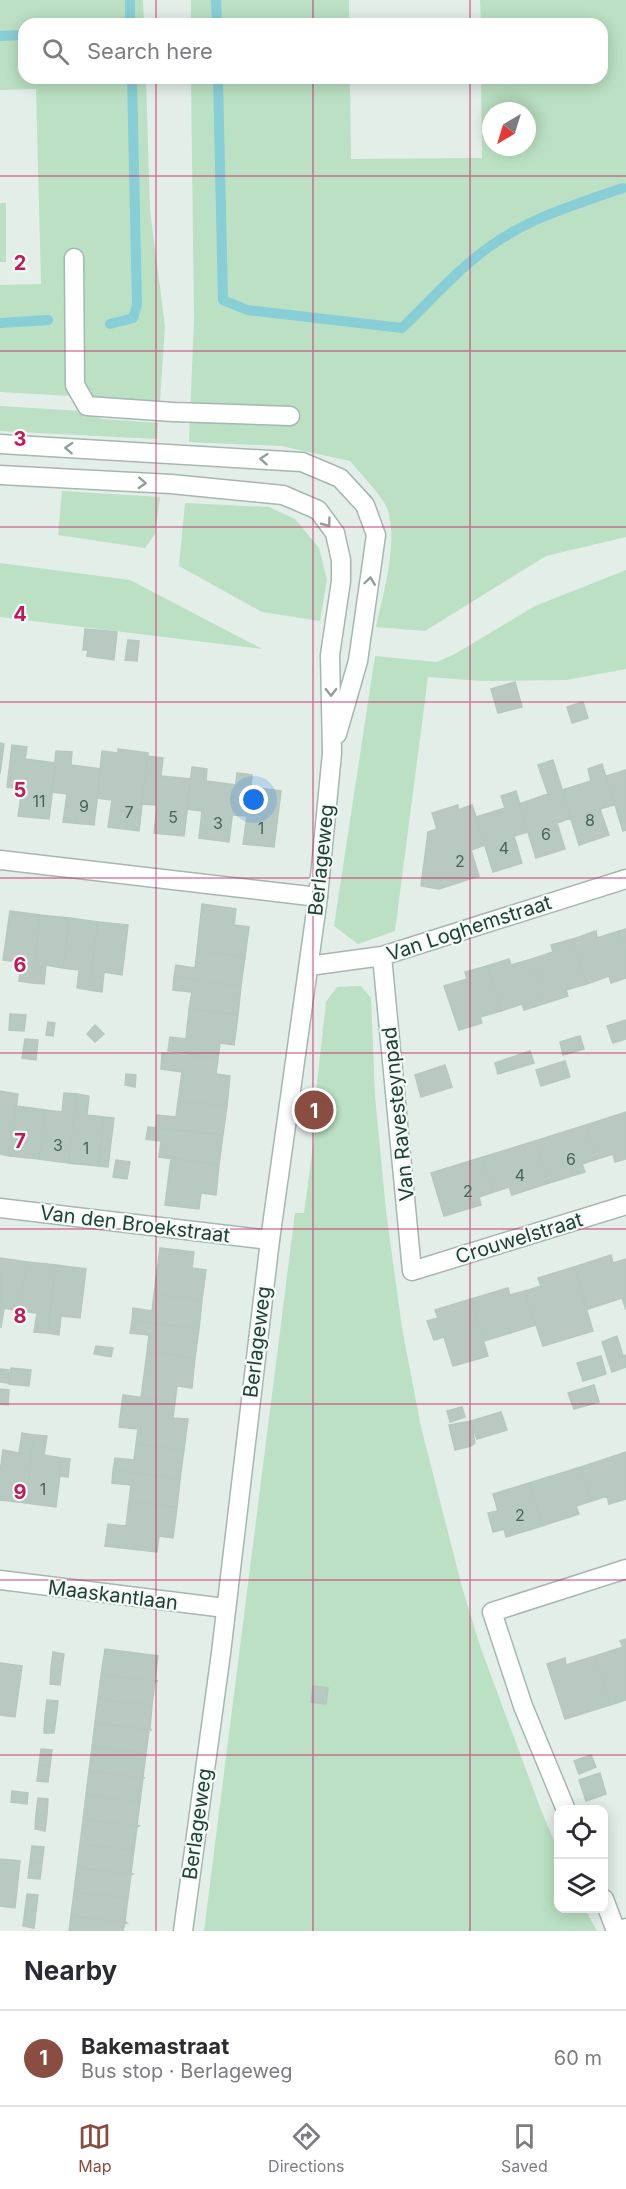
<!DOCTYPE html>
<html lang="en">
<head>
<meta charset="utf-8">
<style>
	:root { --surface:#fff; --page:#f2f2f3; --text:#2b2b33; --muted:#7c7c81; --line:#e1e1e2; --accent:#894d42 }
	body { margin:0; font-family:Inter,sans-serif; background:var(--page); color:var(--text) }
	.controls { position:absolute; right:18px; bottom:18px; display:grid; overflow:hidden; border-radius:12px; box-shadow:0 3px 15px #0003 }
	.controls button { width:54px; height:54px; display:grid; place-items:center; padding:0; border:0; border-bottom:2px solid var(--line); background:var(--surface); color:var(--text); font:30px sans-serif }
	.compass { position:absolute; left:482px; top:102px; width:54px; height:54px; border-radius:50%; background:var(--surface); box-shadow:0 3px 15px #0003; rotate:218deg }
	.you { position:absolute; left:254px; top:800px; width:21px; height:21px; margin:-15px; border:4px solid #fff; border-radius:50%; background:#1a73e8; box-shadow:0 0 0 9px #1a73e833 }
	.badge { display:grid; place-items:center; width:39px; height:39px; border-radius:50%; background:var(--accent); color:#fff; font-size:20px; font-weight:700 }
	.pin { position:absolute; translate:-50% -50%; border:3px solid #fff; box-shadow:0 2px 6px #0006 }
	.list { margin:0; padding:0; list-style:none }
	h2 { display:flex; justify-content:space-between; align-items:center; height:78px; margin:0; padding:0 24px; font-size:26px }
	h2 small { font-size:20px; font-weight:400; color:var(--muted) }
	.list li { display:grid; grid-template-columns:39px 1fr auto; gap:18px; align-items:center; box-sizing:border-box; height:96px; padding:0 24px; border-top:2px solid var(--line) }
	.list b { display:block; font-size:22px; white-space:nowrap }
	.list p { margin:0; font-size:20px; white-space:nowrap; color:var(--muted) }
	.list em { font-size:20px; font-style:normal; color:var(--muted) }
	.icon { flex:none; width:33px; height:33px; fill:none; stroke:currentColor; stroke-width:2; stroke-linecap:round; stroke-linejoin:round }
	.map { position:relative; flex:none; width:626px; height:1931px; overflow:hidden }
	.search { position:absolute; background:var(--surface); box-shadow:0 3px 15px #0003; left:18px; right:18px; top:18px; height:66px; display:flex; align-items:center; gap:15px; box-sizing:border-box; padding:0 21px; border-radius:18px; color:var(--muted); font-size:22px }
	.sheet { height:174px; background:var(--surface) }
	nav { display:flex; justify-content:space-around; align-items:center; box-sizing:border-box; height:84px; border-top:2px solid var(--line); background:var(--surface); font-size:16px; color:var(--muted) }
	nav a { display:grid; justify-items:center; gap:3px }
	nav .on { color:var(--accent) }
	.map>svg:first-child { display:block }
</style>
</head>
<body>
<div class="map">
<svg width="626" height="1931" viewBox="0 0 626 1931">
	<rect width="100%" height="100%" fill="#e3eee9"/>
	<path fill="#bbe0c3" fill-rule="evenodd" d="M 0,0 L 143,0 L 144,24 L 24,24 L 24,78 L 146,78 L 150,210 L 165,326 L 160,401 L 0,392 L 0,285 L 41,284 L 36,89 L 0,90 Z
		M 191,0 L 349,0 L 349,24 L 191,24 Z
		M 480,0 L 626,0 L 626,537 L 546,556 L 425,631 L 376,627 C 383,594 399,542 387,508 C 383,497 359,472 350,461 L 281,446 L 189,442 L 194,319 L 191,78 L 350,78 L 351,159 L 482,158 L 481,78 L 602,78 L 602,24 L 481,24 ZM 491,111 L 527,111 L 527,147 L 491,147 Z
		M 0,203 L 6,203 L 6,262 L 0,262 Z
		M 0,406 L 81,411 L 102,419 L 158,423 L 157,439 L 0,431 Z
		M 62,491 L 160,497 L 155,534 L 145,548 L 58,535 Z
		M 185,503 L 269,507 L 295,519 L 319,548 L 327,579 L 320,621 L 262,612 L 179,566 Z
		M 0,563 L 130,580 L 262,649 L 0,617 Z
		M 626,570 L 626,669 L 566,680 L 482,681 L 428,677 L 395,931 L 358,944 L 334,926 L 375,656 L 436,662 L 453,655 L 535,606 Z
		M 361,986 L 371,998 L 375,1096 L 386,1211 L 402,1328 L 421,1427 L 462,1587 L 480,1646 L 541,1810 L 558,1850 L 558,1908 L 585,1909 L 597,1931 L 204,1931 L 295,1213 L 304,1213 L 320,1093 L 316,1092 L 326,1002 L 337,987 Z"/>
	<g fill="none" stroke-linecap="round" stroke-linejoin="round">
		<path stroke="#88ced6" stroke-width="10" d="M 130,0 L 130,24
			M 216,0 L 217,24
			M 0,36 L 24,35
			M 218,78 L 223,300 L 247,310 L 402,328 C 430,301 457,270 489,247 C 529,218 576,204 623,188
			M 0,323 L 48,320
			M 110,324 L 133,318 L 137,305 L 132,78"/>
	</g>
	<path fill="#b8c9c2" stroke="#b5c8c0" stroke-width="1.5" d="M 85,629 L 117,632 L 114,660 L 87,656 L 88,650 L 83,650 Z
		M 128,640 L 139,641 L 137,661 L 125,660 Z
		M 515,682 L 522,707 L 498,713 L 491,689 Z
		M 583,702 L 588,718 L 572,723 L 567,707 Z
		M 0,743 L 4,744 L 0,774 Z
		M 12,745 L 27,747 L 25,759 L 56,763 L 49,819 L 18,816 L 22,789 L 7,787 Z
		M 118,749 L 148,753 L 139,831 L 108,827 L 112,800 L 97,798 L 102,751 L 118,753 Z
		M 56,751 L 72,752 L 71,765 L 101,769 L 94,825 L 63,822 L 67,794 L 52,792 Z
		M 147,756 L 163,758 L 161,776 L 191,779 L 184,836 L 154,833 L 157,805 L 142,804 Z
		M 553,760 L 571,818 L 557,823 L 565,849 L 536,858 L 519,804 L 548,794 L 538,765 Z
		M 602,764 L 614,805 L 600,809 L 609,835 L 579,845 L 562,790 L 591,781 L 588,769 Z
		M 192,767 L 207,769 L 206,781 L 236,785 L 229,842 L 199,838 L 202,811 L 187,809 Z
		M 626,770 L 626,830 L 623,831 L 606,776 Z
		M 237,773 L 252,775 L 251,787 L 281,791 L 274,847 L 243,844 L 247,816 L 232,815 Z
		M 516,791 L 528,832 L 514,836 L 522,863 L 493,872 L 476,817 L 505,808 L 501,796 Z
		M 458,805 L 458,810 L 472,805 L 476,817 L 485,845 L 471,850 L 479,876 L 439,889 L 421,886 L 428,832 L 437,829 L 432,813 Z
		M 202,904 L 236,909 L 234,925 L 249,927 L 245,957 L 197,951 Z
		M 10,911 L 40,915 L 32,983 L 19,981 L 21,962 L 3,960 Z
		M 40,915 L 69,918 L 63,968 L 46,965 L 44,984 L 32,983 Z
		M 69,918 L 98,922 L 89,990 L 77,988 L 79,970 L 63,968 Z
		M 98,922 L 128,925 L 122,975 L 104,972 L 102,992 L 89,990 Z
		M 626,929 L 626,954 L 619,931 Z
		M 596,931 L 597,938 L 619,931 L 626,954 L 626,978 L 611,983 L 609,976 L 587,984 L 573,939 Z
		M 573,939 L 587,984 L 566,990 L 568,996 L 546,1003 L 532,959 L 553,952 L 551,945 Z
		M 197,951 L 245,957 L 241,986 L 174,977 L 176,965 L 195,968 Z
		M 509,959 L 511,965 L 532,959 L 546,1003 L 524,1010 L 522,1004 L 501,1011 L 487,966 Z
		M 487,966 L 501,1011 L 480,1017 L 482,1023 L 459,1030 L 444,986 L 467,979 L 465,972 Z
		M 174,977 L 241,986 L 238,1015 L 189,1009 L 192,992 L 173,990 Z
		M 189,1009 L 238,1015 L 234,1045 L 220,1043 L 218,1059 L 168,1051 L 170,1037 L 186,1039 Z
		M 10,1014 L 26,1015 L 24,1031 L 9,1030 Z
		M 626,1020 L 626,1039 L 613,1043 L 607,1026 Z
		M 48,1022 L 55,1023 L 53,1036 L 46,1035 Z
		M 95,1025 L 104,1034 L 95,1042 L 87,1034 Z
		M 580,1036 L 584,1049 L 563,1055 L 560,1042 Z
		M 25,1039 L 38,1040 L 36,1060 L 22,1058 Z
		M 530,1051 L 534,1063 L 498,1074 L 495,1063 Z
		M 162,1053 L 218,1059 L 216,1074 L 230,1076 L 227,1106 L 178,1101 L 182,1072 L 161,1069 Z
		M 565,1061 L 570,1077 L 541,1086 L 536,1070 Z
		M 445,1065 L 452,1087 L 421,1097 L 415,1075 Z
		M 126,1074 L 136,1075 L 135,1087 L 125,1085 Z
		M 0,1091 L 18,1094 L 10,1156 L 0,1154 Z
		M 64,1093 L 77,1094 L 68,1163 L 39,1159 L 45,1110 L 62,1112 Z
		M 77,1094 L 89,1096 L 87,1115 L 104,1117 L 98,1166 L 68,1163 Z
		M 178,1101 L 227,1106 L 223,1135 L 156,1127 L 157,1115 L 176,1117 Z
		M 16,1106 L 45,1110 L 39,1159 L 10,1156 Z
		M 626,1112 L 626,1159 L 615,1162 L 613,1154 L 597,1159 L 586,1125 Z
		M 104,1117 L 114,1118 L 108,1167 L 98,1166 Z
		M 586,1125 L 597,1159 L 582,1164 L 585,1172 L 549,1183 L 535,1141 Z
		M 148,1127 L 223,1135 L 219,1165 L 159,1157 L 161,1141 L 146,1139 Z
		M 535,1141 L 549,1183 L 512,1195 L 509,1187 L 494,1192 L 483,1157 Z
		M 483,1157 L 494,1192 L 479,1197 L 481,1205 L 444,1216 L 431,1173 Z
		M 171,1158 L 219,1165 L 216,1195 L 201,1193 L 199,1209 L 165,1205 Z
		M 116,1160 L 130,1162 L 127,1179 L 113,1177 Z
		M 160,1248 L 194,1252 L 192,1268 L 206,1270 L 202,1300 L 154,1294 Z
		M 611,1255 L 613,1263 L 626,1259 L 626,1310 L 622,1298 L 588,1309 L 574,1267 Z
		M 0,1258 L 27,1262 L 20,1311 L 4,1308 L 1,1328 Z
		M 27,1262 L 56,1265 L 47,1333 L 34,1332 L 37,1313 L 20,1311 Z
		M 56,1265 L 86,1269 L 80,1318 L 61,1316 L 59,1335 L 47,1333 Z
		M 574,1267 L 593,1331 L 543,1346 L 525,1291 L 541,1286 L 538,1278 Z
		M 508,1288 L 510,1295 L 525,1291 L 536,1325 L 484,1341 L 471,1299 Z
		M 154,1294 L 202,1300 L 199,1329 L 132,1321 L 133,1308 L 152,1311 Z
		M 471,1299 L 488,1356 L 453,1366 L 444,1337 L 434,1340 L 427,1321 L 438,1318 L 435,1310 Z
		M 132,1321 L 199,1329 L 195,1358 L 147,1352 L 149,1335 L 130,1333 Z
		M 617,1336 L 623,1356 L 626,1355 L 626,1367 L 612,1372 L 602,1342 Z
		M 96,1346 L 113,1348 L 111,1357 L 94,1354 Z
		M 147,1352 L 195,1358 L 192,1388 L 177,1386 L 175,1402 L 141,1398 Z
		M 601,1356 L 606,1374 L 583,1381 L 577,1363 Z
		M 11,1368 L 31,1370 L 29,1386 L 9,1384 Z
		M 0,1369 L 9,1370 L 8,1383 L 0,1382 Z
		M 594,1385 L 599,1402 L 574,1409 L 568,1393 Z
		M 0,1389 L 9,1390 L 8,1405 L 0,1404 Z
		M 123,1395 L 175,1402 L 173,1418 L 188,1419 L 184,1450 L 136,1444 L 138,1429 L 119,1427 Z
		M 462,1407 L 465,1417 L 450,1422 L 447,1411 Z
		M 501,1412 L 507,1430 L 477,1439 L 471,1421 Z
		M 471,1421 L 475,1443 L 471,1446 L 455,1450 L 449,1425 Z
		M 22,1433 L 34,1435 L 26,1503 L 0,1500 L 0,1472 L 3,1450 L 19,1453 Z
		M 34,1435 L 47,1436 L 44,1455 L 62,1458 L 56,1507 L 26,1503 Z
		M 136,1444 L 184,1450 L 180,1479 L 113,1470 L 115,1458 L 134,1460 Z
		M 626,1452 L 626,1499 L 609,1504 L 607,1496 L 592,1501 L 581,1467 Z
		M 62,1458 L 70,1459 L 68,1477 L 60,1476 Z
		M 581,1467 L 592,1501 L 576,1506 L 579,1514 L 542,1526 L 529,1483 Z
		M 113,1470 L 180,1479 L 177,1508 L 129,1501 L 131,1485 L 112,1483 Z
		M 529,1483 L 542,1526 L 506,1537 L 504,1529 L 493,1532 L 488,1513 L 498,1511 L 493,1494 Z
		M 129,1501 L 177,1508 L 173,1538 L 159,1536 L 157,1552 L 105,1546 L 108,1524 L 126,1526 Z
		M 626,1639 L 626,1700 L 610,1705 L 595,1656 L 623,1647 L 620,1641 Z
		M 105,1649 L 158,1656 L 155,1680 L 158,1681 L 101,1675 Z
		M 53,1652 L 64,1654 L 62,1669 L 51,1668 Z
		M 595,1656 L 610,1705 L 565,1719 L 547,1664 L 565,1658 L 566,1665 Z
		M 0,1663 L 22,1666 L 15,1717 L 0,1715 Z
		M 51,1668 L 62,1669 L 60,1685 L 50,1684 Z
		M 101,1675 L 158,1681 L 155,1682 L 152,1705 L 98,1699 Z
		M 313,1686 L 328,1688 L 326,1704 L 311,1702 Z
		M 98,1699 L 152,1705 L 150,1728 L 151,1730 L 95,1723 Z
		M 47,1700 L 58,1701 L 56,1718 L 45,1716 Z
		M 45,1716 L 56,1718 L 54,1733 L 44,1733 Z
		M 95,1723 L 151,1730 L 149,1730 L 146,1753 L 92,1747 Z
		M 92,1747 L 146,1753 L 143,1777 L 145,1778 L 89,1771 Z
		M 41,1749 L 52,1750 L 50,1766 L 39,1765 Z
		M 591,1755 L 596,1767 L 579,1774 L 574,1761 Z
		M 39,1765 L 50,1766 L 48,1782 L 37,1781 Z
		M 89,1771 L 145,1778 L 143,1778 L 140,1802 L 86,1795 Z
		M 600,1773 L 606,1794 L 586,1801 L 579,1780 Z
		M 12,1791 L 28,1793 L 27,1804 L 11,1802 Z
		M 86,1795 L 140,1802 L 137,1825 L 139,1826 L 83,1819 Z
		M 38,1798 L 48,1799 L 47,1815 L 36,1814 Z
		M 36,1814 L 47,1815 L 45,1831 L 35,1829 Z
		M 83,1819 L 139,1826 L 137,1827 L 134,1850 L 80,1844 Z
		M 80,1844 L 134,1850 L 131,1873 L 133,1874 L 77,1868 Z
		M 32,1846 L 44,1847 L 42,1863 L 30,1862 Z
		M 0,1859 L 20,1861 L 15,1908 L 0,1906 Z
		M 30,1862 L 42,1863 L 40,1879 L 28,1878 Z
		M 77,1868 L 133,1874 L 131,1875 L 128,1898 L 74,1892 Z
		M 74,1892 L 128,1898 L 125,1921 L 127,1923 L 71,1916 Z
		M 27,1894 L 38,1895 L 36,1911 L 25,1910 Z
		M 25,1910 L 36,1911 L 34,1928 L 23,1926 Z
		M 71,1916 L 127,1923 L 125,1923 L 123,1931 L 69,1931 Z"/>
	<g fill="none" stroke-linecap="round" stroke-linejoin="round">
		<g stroke="#a5b7b0" stroke-width="21">
			<path id="service" d="M 74,258 L 75,385 L 87,406 L 173,412 L 290,416"/>
		</g>
		<g stroke="#a5b7b0" stroke-width="21">
			<path id="minor" d="M 0,860 L 318,897
				M 382,956 L 412,1271 L 626,1205
				M 309,966 L 382,956 L 626,879
				M 0,1208 L 270,1240
				M 0,1580 L 225,1608
				M 566,1810 L 523,1706 L 492,1612 L 626,1569
				M 604,1899 L 616,1931 L 626,1928"/>
		</g>
		<g stroke="#a5b7b0" stroke-width="21">
			<path id="tertiary" d="M 0,444 L 302,462 L 340,478 L 365,505 L 376,535 L 358,661 L 337,734
				M 0,475 L 171,484 L 283,495 L 318,510 L 335,533 L 341,560 L 341,581 L 330,655 L 332,753 L 318,897 L 270,1240 L 221,1653 L 183,1931"/>
		</g>
		<use href="#service" stroke="#fff" stroke-width="18"/>
		<use href="#minor" stroke="#fff" stroke-width="18"/>
		<use href="#tertiary" stroke="#fff" stroke-width="18"/>
	</g>
	<defs><path id="oneway-chevron" d="M-2-3.5L2.5 0L-2 3.5" fill="none" stroke-width="1.6" stroke-linecap="round" stroke-linejoin="round" transform="scale(1.5)"/></defs>
	<g stroke="#90a09b">
		<use href="#oneway-chevron" transform="translate(69 448) rotate(-177)"/>
		<use href="#oneway-chevron" transform="translate(264 459) rotate(-176)"/>
		<use href="#oneway-chevron" transform="translate(142 483) rotate(3)"/>
		<use href="#oneway-chevron" transform="translate(327 523) rotate(53)"/>
		<use href="#oneway-chevron" transform="translate(370 581) rotate(-82)"/>
		<use href="#oneway-chevron" transform="translate(331 692) rotate(89)"/>
	</g>
	<path fill="none" stroke="#c2185b" stroke-width="1.5" stroke-opacity="0.55" d="M 156,0 L 156,24M 313,0 L 313,24M 470,0 L 470,24M 156,78 L 156,1931M 313,78 L 313,1931M 470,78 L 470,1931M 0,176 L 626,176M 0,351 L 626,351M 0,527 L 626,527M 0,702 L 626,702M 0,878 L 626,878M 0,1053 L 626,1053M 0,1229 L 626,1229M 0,1404 L 626,1404M 0,1580 L 626,1580M 0,1755 L 626,1755"/>
	<g text-anchor="middle" stroke-width="4.5" stroke-linejoin="round" paint-order="stroke">
		<g font-size="16" fill="#47635a">
			<text x="39" y="807">11</text>
			<text x="84" y="812">9</text>
			<text x="129" y="818">7</text>
			<text x="173" y="823">5</text>
			<text x="590" y="826">8</text>
			<text x="218" y="829">3</text>
			<text x="261" y="834">1</text>
			<text x="546" y="840">6</text>
			<text x="504" y="854">4</text>
			<text x="460" y="867">2</text>
			<text x="58" y="1151">3</text>
			<text x="86" y="1154">1</text>
			<text x="571" y="1165">6</text>
			<text x="520" y="1181">4</text>
			<text x="468" y="1197">2</text>
			<text x="43" y="1495">1</text>
			<text x="520" y="1521">2</text>
		</g>
		<g font-size="20" fill="#214137" stroke="#f4faf7">
			<text transform="translate(321 860) rotate(-84)" y="7">Berlageweg</text>
			<text transform="translate(469 928) rotate(-18)" y="7">Van Loghemstraat</text>
			<text transform="translate(398 1114) rotate(-96)" y="7">Van Ravesteynpad</text>
			<text transform="translate(135 1224) rotate(7)" y="7">Van den Broekstraat</text>
			<text transform="translate(519 1238) rotate(-17)" y="7">Crouwelstraat</text>
			<text transform="translate(257 1342) rotate(-83)" y="7">Berlageweg</text>
			<text transform="translate(113 1595) rotate(7)" y="7">Maaskantlaan</text>
			<text transform="translate(197 1824) rotate(-82)" y="7">Berlageweg</text>
		</g>
	</g>
	<g font-size="20" text-anchor="middle" font-weight="bold" fill="#c2185b" stroke="#f4faf7" stroke-width="4.5" stroke-linejoin="round" paint-order="stroke">
		<text x="20" y="270">2</text>
		<text x="20" y="446">3</text>
		<text x="20" y="621">4</text>
		<text x="20" y="797">5</text>
		<text x="20" y="972">6</text>
		<text x="20" y="1148">7</text>
		<text x="20" y="1323">8</text>
		<text x="20" y="1499">9</text>
	</g>
</svg>
<div class="controls">
<button><svg class="icon" aria-label="locate" viewBox="0 0 24 24"><circle cx="12" cy="12" r="6"/><path d="M12 2v4M12 18v4M2 12h4M18 12h4"/></svg></button>
<button><svg class="icon" aria-label="layers" viewBox="0 0 24 24"><path d="M12 4l9 5-9 5-9-5zM3 14l9 5 9-5"/></svg></button>
</div>
<svg class="compass" viewBox="-18 -18 36 36"><path d="M0-13l5 13h-10z" fill="#e53935"/><path d="M0 13l5-13h-10z" fill="#7c7c81"/></svg>
<div class="you"></div>
<div class="pin badge" style="left:314px;top:1110px">1</div>
<div class="search"><svg class="icon" aria-label="search" viewBox="0 0 24 24"><circle cx="10" cy="10" r="6"/><path d="M15 15l6 6"/></svg>Search here</div>
</div>
<section class="sheet">
<h2>Nearby<small></small></h2>
<ul class="list">
<li><span class="badge">1</span><div><b>Bakemastraat</b><p>Bus stop · Berlageweg</p></div><em>60 m</em></li>
</ul>
</section>
<nav>
<a class="on"><svg class="icon" aria-label="map" viewBox="0 0 24 24"><path d="M3 6l6-2 6 2 6-2v14l-6 2-6-2-6 2zM9 4v14M15 6v14"/></svg>Map</a>
<a><svg class="icon" aria-label="directions" viewBox="0 0 24 24"><path d="M12 3l9 9-9 9-9-9zM9 14v-3h6M13 9l2 2-2 2"/></svg>Directions</a>
<a><svg class="icon" aria-label="saved" viewBox="0 0 24 24"><path d="M7 4h10v16l-5-4-5 4z"/></svg>Saved</a>
</nav>
</body>
</html>
